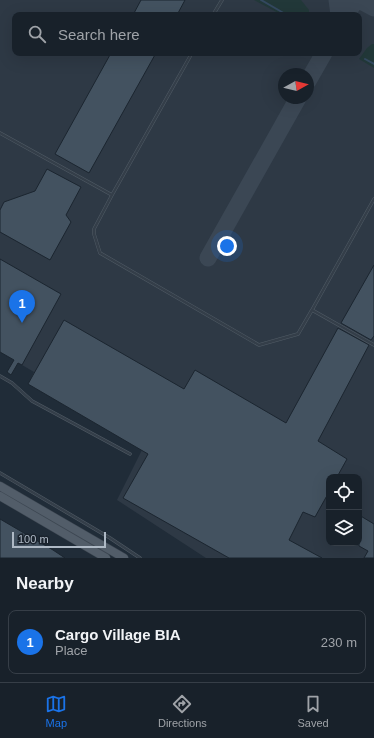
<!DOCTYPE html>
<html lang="en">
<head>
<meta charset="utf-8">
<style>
	:root { --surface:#18212a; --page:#212932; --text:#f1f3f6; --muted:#9fa3a8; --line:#363e47; --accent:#1a73e8 }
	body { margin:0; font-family:Arial,sans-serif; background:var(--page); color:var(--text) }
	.controls { position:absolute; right:12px; bottom:12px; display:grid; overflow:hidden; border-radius:8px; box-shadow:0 4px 16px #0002 }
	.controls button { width:36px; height:36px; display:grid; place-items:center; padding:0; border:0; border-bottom:1px solid var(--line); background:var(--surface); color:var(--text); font:20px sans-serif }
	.compass { position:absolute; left:278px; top:68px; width:36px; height:36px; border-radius:50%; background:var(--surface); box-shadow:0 4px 16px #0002; rotate:82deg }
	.scale { position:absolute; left:12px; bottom:10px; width:94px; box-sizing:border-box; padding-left:4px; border:2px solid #aeb9c5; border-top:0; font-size:11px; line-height:14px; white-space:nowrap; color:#aeb9c5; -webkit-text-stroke:3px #1a232d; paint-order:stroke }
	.you { position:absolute; left:227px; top:246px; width:14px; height:14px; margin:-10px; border:3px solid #fff; border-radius:50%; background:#1a73e8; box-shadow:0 0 0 6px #1a73e833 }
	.badge { display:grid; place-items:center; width:26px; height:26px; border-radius:50%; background:var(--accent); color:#fff; font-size:13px; font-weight:700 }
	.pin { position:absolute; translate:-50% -33px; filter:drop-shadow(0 1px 2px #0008) }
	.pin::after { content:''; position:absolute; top:21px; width:14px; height:12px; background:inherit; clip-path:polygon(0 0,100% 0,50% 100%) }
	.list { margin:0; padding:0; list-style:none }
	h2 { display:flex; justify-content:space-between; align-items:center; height:52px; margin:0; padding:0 16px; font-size:17px }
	h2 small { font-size:13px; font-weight:400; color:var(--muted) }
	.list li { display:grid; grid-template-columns:26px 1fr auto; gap:12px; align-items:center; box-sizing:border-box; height:64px; margin:0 8px 8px; padding:0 8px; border:1px solid var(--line); border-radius:8px }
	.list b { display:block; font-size:15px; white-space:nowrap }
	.list p { margin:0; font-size:13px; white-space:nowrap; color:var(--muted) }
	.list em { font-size:13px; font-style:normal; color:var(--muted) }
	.icon { flex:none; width:22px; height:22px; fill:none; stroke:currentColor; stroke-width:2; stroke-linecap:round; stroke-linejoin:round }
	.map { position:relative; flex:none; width:374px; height:558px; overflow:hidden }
	.search { position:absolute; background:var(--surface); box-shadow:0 4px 16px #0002; left:12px; right:12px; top:12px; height:44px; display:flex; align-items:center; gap:10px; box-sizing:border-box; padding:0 14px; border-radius:8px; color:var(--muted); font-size:15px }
	.sheet { height:124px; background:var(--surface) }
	nav { display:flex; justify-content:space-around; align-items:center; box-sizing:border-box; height:56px; border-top:1px solid var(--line); background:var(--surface); font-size:11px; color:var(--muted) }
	nav a { display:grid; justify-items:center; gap:2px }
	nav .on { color:var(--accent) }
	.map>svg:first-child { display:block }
</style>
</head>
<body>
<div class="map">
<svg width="374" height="558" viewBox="0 0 374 558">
	<rect width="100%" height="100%" fill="#202c38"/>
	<path fill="#2e3945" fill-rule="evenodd" d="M 0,0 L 374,0 L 374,558 L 206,558 L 117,500 L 142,450 L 28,384 L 34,372 L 0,352 ZM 15,15 L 359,15 L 359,53 L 15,53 ZM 284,74 L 308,74 L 308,98 L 284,98 ZM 329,477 L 359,477 L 359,543 L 329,543 Z"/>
	<path fill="#223839" d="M 254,0 L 301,0 L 309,10 L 309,15 L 282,15 Z
		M 372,44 L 374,44 L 374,68 L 359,59 L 367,48 Z"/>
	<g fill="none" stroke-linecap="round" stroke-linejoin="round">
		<path stroke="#344960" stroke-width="2" d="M 261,0 L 287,15
			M 365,59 L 374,64"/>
		<path stroke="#3b4754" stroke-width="17" d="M 337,0 L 339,15
			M 359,0 L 374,8
			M 346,15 L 356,0
			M 308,81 L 324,53
			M 208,258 L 298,98"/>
	</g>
	<path fill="#435260" stroke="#1b252f" d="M 141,0 L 185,0 L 177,15 L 133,15 Z
		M 111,53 L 156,53 L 89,173 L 55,154 Z
		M 47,169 L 81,187 L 66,215 L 71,222 L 50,260 L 0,232 L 0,210 L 4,202 L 35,191 Z
		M 0,259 L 61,294 L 22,365 L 18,363 L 11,375 L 7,372 L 14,360 L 0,352 Z
		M 374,265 L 374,336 L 371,340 L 341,323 Z
		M 64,320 L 184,389 L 195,370 L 286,423 L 338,328 L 369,345 L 318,441 L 347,459 L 337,477 L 329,477 L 329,492 L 315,517 L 303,512 L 289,540 L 322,558 L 229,558 L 123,498 L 148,454 L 28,384 Z
		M 359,515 L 374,524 L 374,558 L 364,558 L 368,551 L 359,546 Z
		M 0,519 L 53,550 L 65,558 L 0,558 Z"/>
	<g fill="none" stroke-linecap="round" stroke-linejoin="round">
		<g stroke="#515c66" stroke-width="3.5">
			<path id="lane" d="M 213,15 L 222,0
				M 0,133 L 112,195 L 94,229 L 94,234 L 100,253 L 259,345 L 298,334 L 312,310 L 374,345
				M 112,195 L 192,53
				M 312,310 L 374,199
				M 0,376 L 12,383 L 32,401 L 130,454
				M 0,473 L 110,538 L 140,558"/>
		</g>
		<g stroke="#3d4752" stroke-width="9">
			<path id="primary" d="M 0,486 L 124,558
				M 0,496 L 106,558"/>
		</g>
		<use href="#lane" stroke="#343e49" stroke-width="2.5"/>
		<use href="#primary" stroke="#525d69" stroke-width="8"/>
	</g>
</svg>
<div class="controls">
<button><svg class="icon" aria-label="locate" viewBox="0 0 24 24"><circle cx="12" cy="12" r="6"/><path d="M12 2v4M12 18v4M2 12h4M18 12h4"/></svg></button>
<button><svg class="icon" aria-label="layers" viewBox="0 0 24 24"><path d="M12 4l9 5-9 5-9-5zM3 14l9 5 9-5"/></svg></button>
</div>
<svg class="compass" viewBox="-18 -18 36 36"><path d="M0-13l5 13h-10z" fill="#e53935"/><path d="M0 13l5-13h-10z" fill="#9fa3a8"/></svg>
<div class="scale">100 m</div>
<div class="you"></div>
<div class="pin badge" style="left:22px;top:323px">1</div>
<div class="search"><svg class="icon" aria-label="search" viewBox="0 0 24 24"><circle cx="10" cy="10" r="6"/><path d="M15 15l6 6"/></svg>Search here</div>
</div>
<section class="sheet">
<h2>Nearby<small></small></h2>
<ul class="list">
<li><span class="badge">1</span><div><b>Cargo Village BIA</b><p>Place</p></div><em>230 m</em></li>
</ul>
</section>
<nav>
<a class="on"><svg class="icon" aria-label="map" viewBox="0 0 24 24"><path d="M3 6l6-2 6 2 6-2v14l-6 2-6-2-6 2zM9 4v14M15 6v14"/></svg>Map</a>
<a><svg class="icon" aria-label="directions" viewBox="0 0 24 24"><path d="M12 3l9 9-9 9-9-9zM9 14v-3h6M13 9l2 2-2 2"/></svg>Directions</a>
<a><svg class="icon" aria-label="saved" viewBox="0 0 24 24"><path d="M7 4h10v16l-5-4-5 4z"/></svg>Saved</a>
</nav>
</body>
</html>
